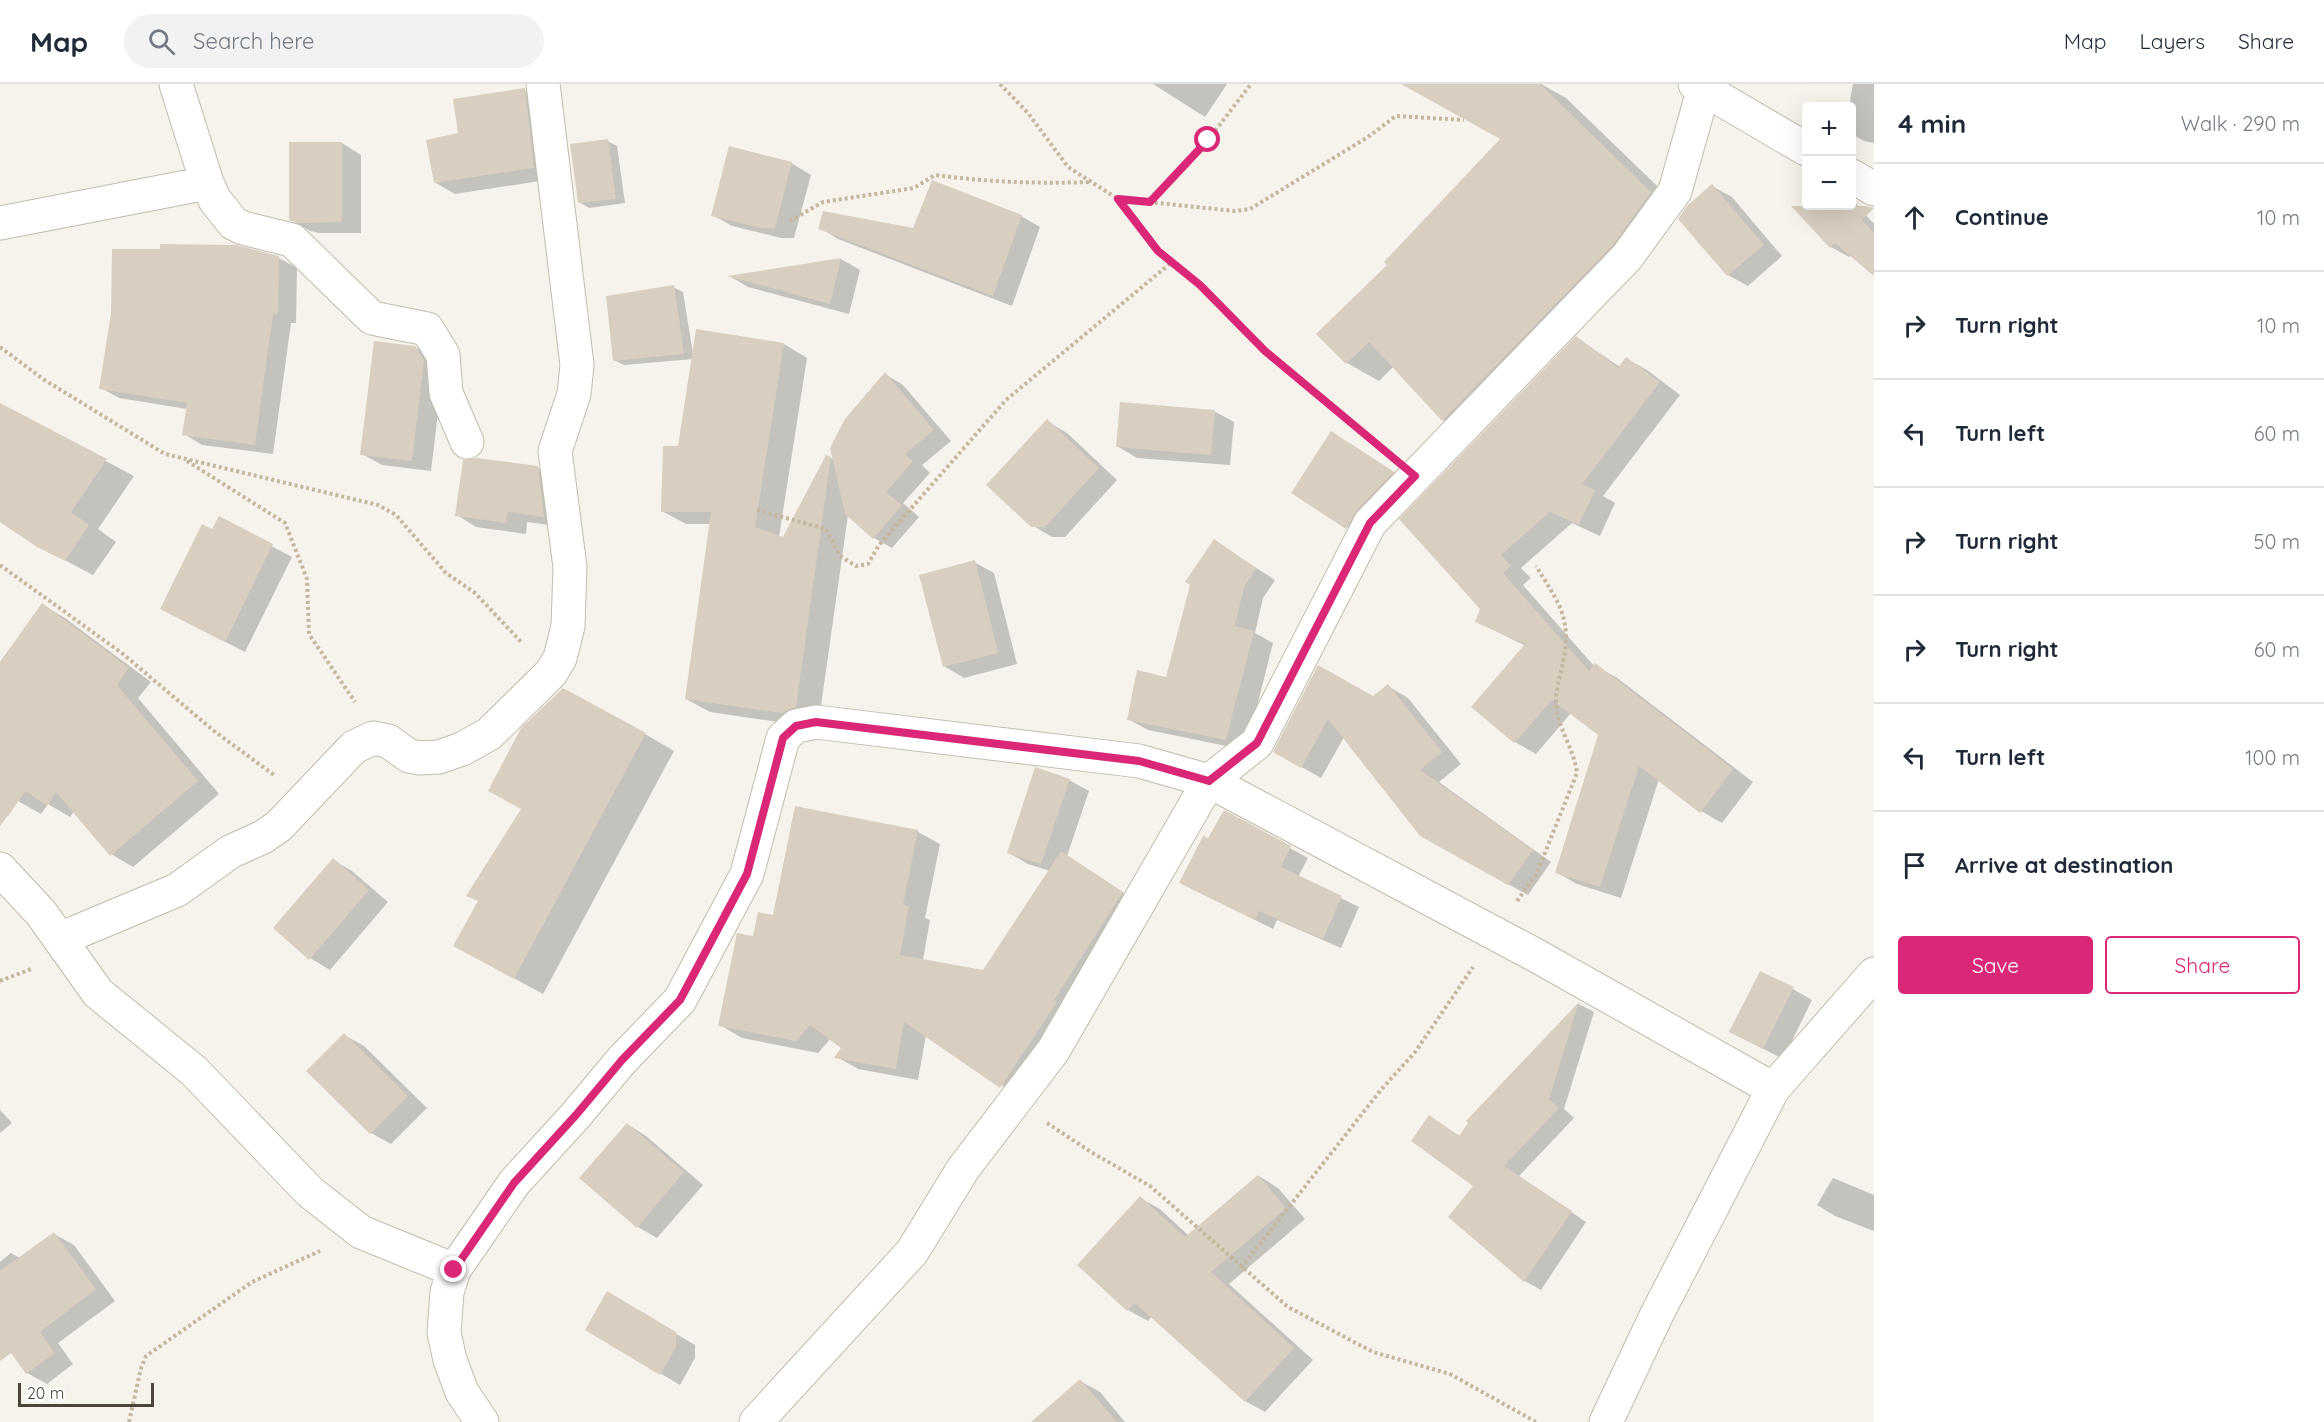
<!DOCTYPE html>
<html lang="en">
<head>
<meta charset="utf-8">
<style>
	:root { --surface:#fff; --page:#f2f2f3; --text:#1f2937; --muted:#747a83; --line:#e0e1e3; --accent:#db2777 }
	body { margin:0; font-family:Quicksand,sans-serif; background:var(--page); color:var(--text) }
	.controls { position:absolute; right:18px; top:18px; display:grid; overflow:hidden; border-radius:6px; box-shadow:0 6px 24px #0002 }
	.controls button { width:54px; height:54px; display:grid; place-items:center; padding:0; border:0; border-bottom:2px solid var(--line); background:var(--surface); color:var(--text); font:30px sans-serif }
	.scale { position:absolute; left:18px; bottom:15px; width:136px; box-sizing:border-box; padding-left:6px; border:3px solid #4b4439; border-top:0; font-size:16px; line-height:21px; white-space:nowrap; color:#4b4439; -webkit-text-stroke:4px #fff; paint-order:stroke }
	.stop { position:absolute; width:18px; height:18px; margin:-14px; border:4px solid #db2777; border-radius:50%; background:#fff }
	.stop.end { background:#db2777; border-color:#fff; box-shadow:0 2px 6px #0008 }
	.list { margin:0; padding:0; list-style:none }
	h2 { display:flex; justify-content:space-between; align-items:center; height:78px; margin:0; padding:0 24px; font-size:26px }
	h2 small { font-size:20px; font-weight:400; color:var(--muted) }
	.list li { display:grid; grid-template-columns:39px 1fr auto; gap:18px; align-items:center; box-sizing:border-box; height:108px; padding:0 24px; border-top:2px solid var(--line) }
	.list b { display:block; font-size:22px; white-space:nowrap }
	.list em { font-size:20px; font-style:normal; color:var(--muted) }
	.actions { display:flex; gap:12px; padding:18px 24px }
	.actions a { flex:1; padding:14px 0; border:2px solid var(--accent); border-radius:6px; text-align:center; font-size:21px; color:var(--accent) }
	.actions .main { background:var(--accent); color:#fff }
	.icon { flex:none; width:33px; height:33px; fill:none; stroke:currentColor; stroke-width:2; stroke-linecap:round; stroke-linejoin:round }
	.map { position:relative; flex:none; width:1874px; height:1338px; overflow:hidden }
	header { display:flex; align-items:center; gap:36px; box-sizing:border-box; height:84px; padding:0 30px; background:var(--surface); border-bottom:2px solid var(--line) }
	header strong { font-size:28px }
	nav { display:flex; gap:33px; margin-inline-start:auto; font-size:21px }
	.search { width:420px; height:54px; background:var(--page); display:flex; align-items:center; gap:15px; box-sizing:border-box; padding:0 21px; border-radius:33px; color:var(--muted); font-size:22px }
	main { display:flex }
	aside { flex:1; background:var(--surface) }
	.map>svg:first-child { display:block }
</style>
</head>
<body>
<header>
<strong>Map</strong>
<div class="search"><svg class="icon" aria-label="search" viewBox="0 0 24 24"><circle cx="10" cy="10" r="6"/><path d="M15 15l6 6"/></svg>Search here</div>
<nav><a>Map</a><a>Layers</a><a>Share</a></nav>
</header>
<main>
<div class="map">
<svg width="1874" height="1338" viewBox="0 0 1874 1338">
	<rect width="100%" height="100%" fill="#f6f3ec"/>
	<path fill="#0003" d="M 1153,0 L 1227,0 L 1205,33 Z
		M 1403,0 L 1541,0 L 1566,14 L 1682,126 L 1644,179 L 1475,354 L 1443,336 L 1394,282 L 1379,297 L 1347,279 L 1319,250 L 1389,181 L 1502,55 Z
		M 1853,0 L 1874,0 L 1874,59 L 1864,57 L 1852,50 L 1852,22 L 1849,22 Z
		M 524,6 L 544,17 L 553,95 L 455,110 L 436,99 L 460,51 Z
		M 607,57 L 617,62 L 625,119 L 589,124 L 579,118 Z
		M 342,59 L 361,71 L 361,149 L 319,149 L 310,147 L 290,135 Z
		M 791,79 L 811,91 L 794,154 L 781,154 L 732,142 L 713,131 Z
		M 1712,102 L 1732,113 L 1782,172 L 1748,202 L 1728,191 Z
		M 1852,115 L 1873,139 L 1874,138 L 1874,190 L 1851,171 L 1849,173 L 1831,163 L 1803,130 L 1813,122 L 1852,122 Z
		M 1021,132 L 1040,143 L 1012,222 L 838,155 L 820,144 L 914,146 Z
		M 279,174 L 297,184 L 296,239 L 291,239 L 273,370 L 202,361 L 184,350 L 187,325 L 119,314 L 101,304 L 113,229 Z
		M 841,175 L 860,186 L 849,230 L 748,203 L 731,193 Z
		M 673,203 L 683,208 L 693,270 L 784,260 L 807,274 L 779,453 L 784,455 L 831,374 L 835,377 L 885,290 L 903,301 L 951,357 L 922,381 L 930,389 L 903,419 L 919,433 L 892,464 L 874,454 L 848,431 L 819,636 L 806,642 L 710,628 L 686,615 L 711,440 L 686,440 L 662,427 L 679,363 L 693,275 L 624,281 L 614,276 Z
		M 1577,254 L 1620,283 L 1627,275 L 1647,286 L 1680,311 L 1603,412 L 1615,419 L 1600,452 L 1572,439 L 1521,484 L 1531,494 L 1523,501 L 1594,582 L 1616,593 L 1753,698 L 1722,739 L 1701,727 L 1659,695 L 1621,814 L 1577,800 L 1556,788 L 1600,651 L 1571,629 L 1536,670 L 1515,658 L 1474,623 L 1526,562 L 1477,538 Z
		M 415,263 L 435,275 L 443,288 L 431,387 L 382,381 L 362,370 Z
		M 0,321 L 134,392 L 98,445 L 116,458 L 93,491 L 38,462 L 0,436 Z
		M 1214,327 L 1234,338 L 1230,381 L 1137,374 L 1117,362 Z
		M 1047,337 L 1067,349 L 1117,396 L 1065,453 L 1052,453 L 1032,441 Z
		M 1351,360 L 1412,400 L 1366,455 L 1347,443 Z
		M 538,384 L 557,395 L 563,443 L 527,438 L 526,450 L 476,443 L 457,431 Z
		M 219,434 L 292,473 L 245,568 L 182,536 Z
		M 1214,457 L 1275,496 L 1263,514 L 1255,549 L 1273,559 L 1246,666 L 1148,646 L 1128,635 L 1167,594 Z
		M 974,478 L 994,489 L 1017,580 L 964,594 L 944,582 Z
		M 43,521 L 65,534 L 151,598 L 138,614 L 219,710 L 133,783 L 111,770 L 74,727 L 70,733 L 48,720 L 41,730 L 18,717 L 8,732 L 0,728 L 0,578 Z
		M 1319,583 L 1373,614 L 1388,602 L 1408,614 L 1461,680 L 1439,698 L 1551,778 L 1528,811 L 1421,751 L 1344,653 L 1321,694 L 1275,668 Z
		M 645,650 L 674,667 L 543,910 L 484,878 L 479,818 Z
		M 1069,696 L 1089,707 L 1067,772 L 1144,822 L 1023,1015 L 926,951 L 918,996 L 858,985 L 837,973 L 843,964 L 831,954 L 818,969 L 742,954 L 720,941 L 754,854 L 774,832 L 796,724 L 918,748 L 940,760 L 925,834 L 930,836 L 923,876 L 984,887 L 1050,787 L 1028,780 L 1009,769 Z
		M 1224,728 L 1308,774 L 1298,793 L 1359,823 L 1341,864 L 1277,836 L 1273,845 L 1199,808 L 1209,756 Z
		M 333,776 L 352,787 L 388,818 L 330,886 L 310,874 Z
		M 1793,905 L 1812,916 L 1783,975 L 1731,948 Z
		M 1579,920 L 1594,928 L 1564,1025 L 1574,1034 L 1519,1092 L 1586,1138 L 1541,1206 L 1525,1197 L 1450,1133 L 1475,1101 L 1430,1033 L 1461,1053 L 1470,1039 L 1468,1037 Z
		M 344,951 L 364,962 L 427,1024 L 391,1060 L 371,1049 L 308,987 Z
		M 0,1026 L 12,1039 L 0,1049 Z
		M 627,1040 L 646,1052 L 703,1101 L 657,1154 L 638,1143 Z
		M 1259,1092 L 1278,1104 L 1305,1135 L 1229,1200 L 1313,1276 L 1265,1328 L 1245,1317 L 1152,1232 L 1148,1237 L 1128,1226 L 1079,1181 L 1140,1114 L 1160,1125 L 1189,1152 Z
		M 1833,1094 L 1874,1111 L 1874,1147 L 1835,1132 L 1817,1121 Z
		M 54,1150 L 74,1161 L 115,1217 L 58,1259 L 73,1280 L 47,1300 L 27,1289 L 0,1251 L 0,1178 L 11,1169 L 20,1174 Z
		M 608,1209 L 695,1261 L 695,1274 L 680,1301 L 587,1246 Z
		M 1080,1297 L 1100,1308 L 1125,1338 L 1034,1338 Z"/>
	<path fill="#d8cfc1" d="M 1401,0 L 1540,0 L 1651,108 L 1613,161 L 1442,337 L 1369,258 L 1346,280 L 1316,250 L 1387,181 L 1384,178 L 1500,55 Z
		M 525,4 L 534,84 L 434,99 L 426,56 L 458,49 L 453,15 Z
		M 608,55 L 616,115 L 578,119 L 570,60 Z
		M 289,58 L 342,58 L 342,138 L 298,139 L 289,136 Z
		M 729,62 L 792,78 L 775,144 L 760,144 L 711,132 Z
		M 932,96 L 1022,131 L 993,212 L 818,145 L 823,127 L 913,144 Z
		M 1712,100 L 1764,161 L 1727,192 L 1678,135 L 1687,122 Z
		M 1791,122 L 1865,122 L 1874,124 L 1862,136 L 1874,149 L 1874,192 L 1835,159 L 1830,164 Z
		M 160,160 L 236,161 L 279,172 L 278,230 L 273,230 L 255,361 L 182,351 L 187,319 L 99,305 L 111,229 L 112,165 L 160,165 Z
		M 841,174 L 830,220 L 727,192 Z
		M 674,201 L 684,270 L 613,277 L 606,212 Z
		M 696,245 L 784,259 L 755,443 L 783,453 L 826,371 L 831,373 L 796,623 L 782,629 L 685,615 L 711,428 L 661,428 L 663,362 L 678,362 Z
		M 1576,252 L 1618,284 L 1626,273 L 1660,298 L 1582,400 L 1595,406 L 1579,441 L 1550,428 L 1501,471 L 1511,482 L 1503,489 L 1589,587 L 1595,579 L 1733,685 L 1700,729 L 1639,682 L 1600,803 L 1555,789 L 1598,651 L 1552,616 L 1514,659 L 1471,623 L 1525,560 L 1475,538 L 1480,525 L 1399,435 Z
		M 374,257 L 415,262 L 424,276 L 412,377 L 360,371 Z
		M 885,288 L 934,346 L 905,370 L 913,377 L 886,408 L 902,421 L 873,455 L 845,430 L 830,364 L 845,335 Z
		M 1120,318 L 1215,326 L 1211,371 L 1116,363 Z
		M 0,319 L 107,375 L 71,428 L 89,441 L 65,477 L 37,463 L 0,438 Z
		M 1047,335 L 1099,384 L 1045,443 L 1031,443 L 986,401 Z
		M 1331,347 L 1394,388 L 1357,426 L 1346,445 L 1291,409 Z
		M 477,374 L 538,382 L 544,433 L 508,428 L 506,439 L 455,432 L 463,376 Z
		M 219,432 L 273,460 L 225,558 L 160,525 L 202,440 L 212,445 Z
		M 1214,455 L 1256,484 L 1244,503 L 1235,542 L 1254,547 L 1226,656 L 1127,636 L 1137,586 L 1166,593 L 1190,501 L 1185,498 Z
		M 975,476 L 998,569 L 943,583 L 919,491 Z
		M 42,519 L 129,584 L 117,601 L 198,697 L 110,772 L 56,708 L 47,722 L 26,707 L 0,742 L 0,578 Z
		M 1318,581 L 1373,612 L 1388,600 L 1442,668 L 1420,686 L 1533,766 L 1508,801 L 1420,752 L 1328,635 L 1301,684 L 1273,668 Z
		M 563,604 L 646,649 L 514,895 L 453,862 L 478,817 L 466,812 L 521,725 L 488,707 L 521,644 Z
		M 1035,683 L 1070,695 L 1041,780 L 1007,769 Z
		M 795,722 L 918,746 L 903,821 L 909,822 L 900,871 L 983,886 L 1061,767 L 1123,808 L 1054,916 L 1057,918 L 1000,1004 L 904,938 L 896,985 L 834,974 L 841,964 L 810,941 L 796,957 L 718,942 L 737,849 L 753,852 L 758,828 L 773,831 Z
		M 1224,726 L 1291,762 L 1281,783 L 1342,812 L 1323,855 L 1259,827 L 1255,836 L 1179,799 L 1203,752 L 1208,754 Z
		M 333,774 L 369,806 L 309,876 L 273,844 Z
		M 1760,887 L 1794,903 L 1763,965 L 1729,948 Z
		M 1579,918 L 1549,1015 L 1559,1024 L 1504,1082 L 1572,1127 L 1524,1198 L 1448,1133 L 1473,1102 L 1411,1057 L 1429,1031 L 1459,1052 L 1468,1039 L 1466,1037 Z
		M 344,949 L 408,1012 L 370,1050 L 306,987 Z
		M 627,1039 L 684,1088 L 637,1144 L 579,1094 Z
		M 1258,1091 L 1286,1124 L 1211,1188 L 1294,1264 L 1245,1318 L 1135,1219 L 1127,1227 L 1077,1181 L 1140,1112 L 1185,1153 Z
		M 54,1148 L 96,1205 L 40,1248 L 55,1269 L 26,1290 L 11,1269 L 0,1277 L 0,1187 Z
		M 607,1207 L 676,1248 L 676,1263 L 660,1291 L 585,1246 Z
		M 1080,1295 L 1117,1338 L 1031,1338 Z"/>
	<g fill="none" stroke-linecap="round" stroke-linejoin="round">
		<g stroke="#c2bbae" stroke-width="35">
			<path id="minor" d="M 176,0 L 207,99 L 215,116 L 233,139 L 243,144 L 292,156 L 372,234 L 427,245 L 443,271 L 446,309 L 467,358
				M 1695,0 L 1806,65
				M 1852,92 L 1874,105
				M 0,139 L 207,99
				M 0,785 L 41,829 L 98,909 L 194,987 L 310,1108 L 361,1148 L 454,1186
				M 60,855 L 177,806 L 230,768 L 263,753 L 279,742 L 354,663 L 373,654 L 388,657 L 409,672 L 420,674 L 439,673 L 462,665 L 489,650 L 551,589 L 560,574 L 568,542 L 570,483 L 555,367 L 574,310 L 577,281 L 543,0
				M 482,1338 L 462,1308 L 450,1276 L 444,1249 L 447,1208 L 454,1186 L 514,1099 L 576,1031 L 622,976 L 680,916 L 747,790 L 783,654 L 796,642 L 816,638 L 1139,677 L 1209,697 L 1537,872 L 1773,1005
				M 756,1338 L 912,1168 L 963,1085 L 1053,967 L 1209,697 L 1257,659 L 1370,439 L 1627,173 L 1675,107 L 1705,0
				M 1606,1338 L 1656,1232 L 1773,1005 L 1874,890"/>
		</g>
		<path stroke="#c4b79f" stroke-width="4" stroke-dasharray="3 3" stroke-linecap="butt" d="M 1000,0 L 1028,29 L 1068,83 L 1118,115 L 1158,167 L 1200,201 L 1265,267 L 1384,367
			M 1119,115 L 1235,127 L 1250,125 L 1368,53 L 1396,32 L 1464,36
			M 1151,118 L 1208,56 L 1251,0
			M 790,137 L 823,118 L 914,104 L 935,91 C 987,98 1038,100 1091,98
			M 0,263 L 43,295 L 165,370 L 378,421 L 396,431 L 446,489 L 475,509 L 522,559
			M 187,377 L 285,439 L 307,495 L 309,550 L 355,618
			M 757,426 L 826,445 L 840,472 L 856,482 L 868,480 L 879,461 L 1006,316 L 1172,178
			M 0,481 L 123,570 L 214,647 L 274,691
			M 1517,817 L 1536,791 L 1577,689 C 1574,664 1556,642 1556,618 C 1556,601 1563,584 1565,567 C 1570,529 1554,512 1536,482
			M 0,897 L 31,885
			M 1047,1039 L 1091,1068 L 1150,1102 L 1288,1223 L 1373,1268 L 1450,1290 L 1536,1338
			M 1241,1184 L 1380,1007 L 1416,967 L 1473,883
			M 129,1338 L 141,1284 L 146,1272 L 252,1198 L 320,1167"/>
		<use href="#minor" stroke="#fff" stroke-width="33"/>
	</g>
	<g fill="none" stroke-linecap="round" stroke-linejoin="round">
		<path stroke="#db2777" stroke-width="8" d="M 454,1186 L 514,1099 L 576,1031 L 622,976 L 680,916 L 747,790 L 783,654 L 796,642 L 816,638 L 1139,677 L 1209,697 L 1257,659 L 1370,439 L 1415,392 L 1265,267 L 1200,201 L 1158,167 L 1118,115 L 1150,118 L 1208,56"/>
	</g>
</svg>
<div class="controls">
<button>+</button>
<button>−</button>
</div>
<div class="scale">20 m</div>
<div class="stop" style="left:1208px;top:56px"></div>
<div class="stop end" style="left:454px;top:1186px"></div>
</div>
<aside>
<h2>4 min<small>Walk · 290 m</small></h2>
<ul class="list">
<li><svg class="icon" aria-label="ahead" viewBox="0 0 24 24"><path d="M12 20V5M6 11l6-6 6 6"/></svg><div><b>Continue</b></div><em>10 m</em></li>
<li><svg class="icon" aria-label="right" viewBox="0 0 24 24"><path d="M7 20v-9h11M14 6l5 5-5 5"/></svg><div><b>Turn right</b></div><em>10 m</em></li>
<li><svg class="icon" aria-label="left" viewBox="0 0 24 24"><path d="M17 20v-9H6M10 6l-5 5 5 5"/></svg><div><b>Turn left</b></div><em>60 m</em></li>
<li><svg class="icon" aria-label="right" viewBox="0 0 24 24"><path d="M7 20v-9h11M14 6l5 5-5 5"/></svg><div><b>Turn right</b></div><em>50 m</em></li>
<li><svg class="icon" aria-label="right" viewBox="0 0 24 24"><path d="M7 20v-9h11M14 6l5 5-5 5"/></svg><div><b>Turn right</b></div><em>60 m</em></li>
<li><svg class="icon" aria-label="left" viewBox="0 0 24 24"><path d="M17 20v-9H6M10 6l-5 5 5 5"/></svg><div><b>Turn left</b></div><em>100 m</em></li>
<li><svg class="icon" aria-label="arrive" viewBox="0 0 24 24"><path d="M6 21V4h12l-3 4 3 4H6"/></svg><div><b>Arrive at destination</b></div></li>
</ul>
<div class="actions"><a class="main">Save</a><a>Share</a></div>
</aside>
</main>
</body>
</html>
